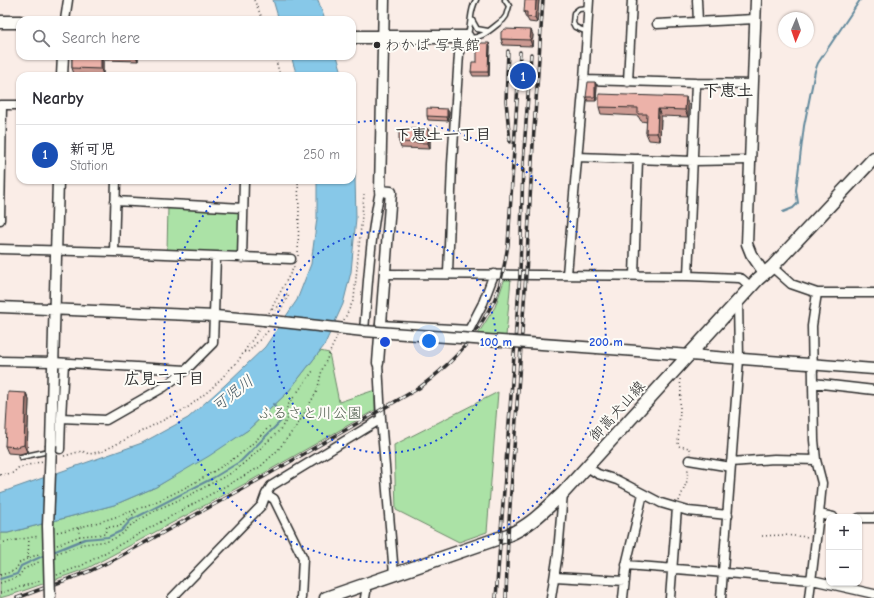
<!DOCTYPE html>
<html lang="en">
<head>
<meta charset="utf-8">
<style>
	:root { --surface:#fff; --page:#f2f2f3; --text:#2b2b33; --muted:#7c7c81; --line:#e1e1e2; --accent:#2b2b2b }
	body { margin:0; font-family:"Comic Neue","Klee One",sans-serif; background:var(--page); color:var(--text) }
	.controls { position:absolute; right:12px; bottom:12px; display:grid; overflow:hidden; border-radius:8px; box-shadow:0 1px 3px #0004 }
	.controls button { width:36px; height:36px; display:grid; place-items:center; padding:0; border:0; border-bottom:1px solid var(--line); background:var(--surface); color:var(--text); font:20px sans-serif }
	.compass { position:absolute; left:778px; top:12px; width:36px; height:36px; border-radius:50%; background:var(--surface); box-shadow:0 1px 3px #0004; rotate:182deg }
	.you { position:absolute; left:429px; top:341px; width:14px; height:14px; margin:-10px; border:3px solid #fff; border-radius:50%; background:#1a73e8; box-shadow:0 0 0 6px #1a73e833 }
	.badge { display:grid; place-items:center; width:26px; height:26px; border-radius:50%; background:var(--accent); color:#fff; font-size:13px; font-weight:700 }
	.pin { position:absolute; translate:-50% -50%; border:2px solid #fff; box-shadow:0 1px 4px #0006 }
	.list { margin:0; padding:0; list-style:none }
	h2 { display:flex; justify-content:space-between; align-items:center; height:52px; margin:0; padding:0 16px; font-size:17px }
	h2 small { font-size:13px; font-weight:400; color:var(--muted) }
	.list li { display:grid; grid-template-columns:26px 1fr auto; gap:12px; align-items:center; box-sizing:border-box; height:60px; padding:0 16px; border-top:1px solid var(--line) }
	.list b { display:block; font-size:15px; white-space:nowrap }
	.list p { margin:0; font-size:13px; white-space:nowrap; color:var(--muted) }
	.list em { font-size:13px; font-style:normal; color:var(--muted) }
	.icon { flex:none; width:22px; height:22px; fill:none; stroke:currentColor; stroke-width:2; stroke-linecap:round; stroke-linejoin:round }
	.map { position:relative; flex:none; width:874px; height:598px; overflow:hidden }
	.search { position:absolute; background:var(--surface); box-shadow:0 1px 3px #0004; left:16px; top:16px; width:340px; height:44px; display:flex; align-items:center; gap:10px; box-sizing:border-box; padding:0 14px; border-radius:12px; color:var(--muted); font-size:15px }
	.panel { position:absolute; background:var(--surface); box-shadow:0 1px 3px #0004; left:16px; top:72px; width:340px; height:112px; border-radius:12px }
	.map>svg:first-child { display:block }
</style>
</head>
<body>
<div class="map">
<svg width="874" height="598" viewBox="0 0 874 598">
	<rect width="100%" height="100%" fill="#faede7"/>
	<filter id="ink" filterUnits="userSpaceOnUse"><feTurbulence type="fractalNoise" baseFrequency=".025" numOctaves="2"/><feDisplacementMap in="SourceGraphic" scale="8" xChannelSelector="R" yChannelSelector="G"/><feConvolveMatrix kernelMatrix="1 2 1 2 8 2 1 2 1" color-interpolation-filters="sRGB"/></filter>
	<g filter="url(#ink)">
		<path fill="#abe2a6" stroke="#6b8668" d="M 168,206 L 240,211 L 239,254 L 167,251 Z
			M 505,278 L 511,278 L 506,336 L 478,334 L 495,307 Z
			M 320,351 L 329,353 L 339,402 L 375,390 L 375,410 L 252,480 L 88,568 L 17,593 L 0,598 L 0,533 L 8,533 L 114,505 L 156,487 L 248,430 L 288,392 Z
			M 498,392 L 487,532 L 459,542 L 396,510 L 394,445 Z"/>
		<path fill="#87c8e8" stroke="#62899c" d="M 273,0 L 318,0 L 325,20 L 279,20 Z
			M 291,56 L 337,56 L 343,76 L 297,76 Z
			M 352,123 L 354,136 L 356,218 L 351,272 L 343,304 L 324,346 L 288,392 L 248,430 L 209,456 L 156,487 L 114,505 L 8,533 L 0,533 L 0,493 L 142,443 L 188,418 L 225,385 L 265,347 L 297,300 L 311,264 L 317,218 L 317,180 L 352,180 Z"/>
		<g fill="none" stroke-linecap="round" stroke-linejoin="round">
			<path stroke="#62899c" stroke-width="2" d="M 783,212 L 793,208 L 798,203 L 796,190 L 804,126 L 815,71 L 818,63 L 860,0
				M 53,552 L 85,539 L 108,537 L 121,531 L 131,520 L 213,478 L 241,461 L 281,421 L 281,416 L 273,404
				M 0,579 L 17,574 L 21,566 L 45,555"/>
			<g stroke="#2b2b2b" stroke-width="7">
				<path id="service" d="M 476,0 C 469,11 472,25 467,37 C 481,41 493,27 503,20 L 506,16 L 509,6 L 505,0
					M 472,20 L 477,29 L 488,31
					M 587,32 L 575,27 L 573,23 L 574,13 L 579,9 L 588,8
					M 21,457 L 49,451"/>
			</g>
			<g stroke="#2b2b2b" stroke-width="11">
				<path id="minor" d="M 697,0 L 698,22
					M 65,20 L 68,0
					M 657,24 L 755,19
					M 584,80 L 696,83 L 753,84
					M 628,82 L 632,0
					M 0,105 L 20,105
					M 577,157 L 693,161 L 750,160
					M 115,201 L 243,208
					M 0,220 L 2,105
					M 0,249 L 114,252 L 291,259
					M 114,252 L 116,180
					M 242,258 L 244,180
					M 772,267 L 791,284 L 817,293 L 874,293
					M 448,273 L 452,164 L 460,38
					M 384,274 L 688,276 L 739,278 L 742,279 L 751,287
					M 567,274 L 584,80 L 589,0
					M 634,275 L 638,159
					M 688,276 L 696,83
					M 380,325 L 469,330 L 483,303 L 494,274
					M 364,331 C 368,284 370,237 380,191
					M 0,361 L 53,362 L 186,370
					M 64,363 L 61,418 L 106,420 L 164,387 L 186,370 L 213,343 L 216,256
					M 378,363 L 381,419 L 394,574
					M 813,383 L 874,390
					M 60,449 L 61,418
					M 689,460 L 731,467
					M 731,462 L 774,459 L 816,460
					M 587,467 L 598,474 L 617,480 L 661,503 L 688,511 L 728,515
					M 266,494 L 274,499 L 303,558 L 301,598
					M 819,514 L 833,517
					M 859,518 L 874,518
					M 626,565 L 812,580 L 874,594
					M 555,577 L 625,581
					M 365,583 L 366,592 L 365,598
					M 172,598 L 262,505 L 266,494 L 271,486 L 381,419
					M 551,598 L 558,553 L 563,493
					M 623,598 L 627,561 L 643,494
					M 670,598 L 677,508
					M 721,598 L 739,359 L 738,301
					M 809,598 L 819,514 L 822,483 L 816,460 L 814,440 L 812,326 L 817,293"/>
			</g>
			<g stroke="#2b2b2b" stroke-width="13">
				<path id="tertiary" d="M 756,0 L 747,244 L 751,254 L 764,273
					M 62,76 L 63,56
					M 0,307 L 215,316 L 264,320
					M 597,348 L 874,369
					M 378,363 L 391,192 L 380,191 L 384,0
					M 51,445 L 58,180"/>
			</g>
			<g stroke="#2b2b2b" stroke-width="15">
				<path id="secondary" d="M 0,22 L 20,22
					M 352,37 L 467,37
					M 326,598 L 508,535 C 530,526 546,509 563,493 L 758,279 L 772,267 L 874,158"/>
			</g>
			<path stroke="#2b2b2b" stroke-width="1.5" stroke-dasharray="1 3" stroke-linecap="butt" d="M 254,0 L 263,20
				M 275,56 L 280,76
				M 298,256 L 299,210 L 298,180
				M 272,309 L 275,311 L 286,294 L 289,295 L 279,313
				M 269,313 L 295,265
				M 344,320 L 354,299 L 364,194
				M 244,352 L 248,352 L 269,330
				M 680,379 L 681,389 L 678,446 L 690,448 L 690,453
				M 64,456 L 82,451 L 89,454 L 103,451 L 187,408 L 211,389 L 238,361 L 260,328
				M 0,475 L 13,473 L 18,468 L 43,461
				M 679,501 L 687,481 L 688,468
				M 78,528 L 81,544
				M 57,532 C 125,519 188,492 244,451 C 254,443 262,434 271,425
				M 762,536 L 782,535 L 809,537
				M 0,543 L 39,536
				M 57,545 L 80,536 L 105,534 L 107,526 L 119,527 L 137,511
				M 57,553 L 84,544 L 109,541 L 121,535 L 131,525 L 158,509 L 188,496 L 233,472 L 250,458 L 279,431 L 288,418 L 286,410 L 288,405 L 313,371
				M 28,558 L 29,538
				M 0,575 L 11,572 L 16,569 L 20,562 L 41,553
				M 57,575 L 81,566 L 260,467 L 278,450 L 298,424 L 317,391 L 322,370 L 337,336
				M 0,583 L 18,577 L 24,569 L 41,561
				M 0,593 L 40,581"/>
			<use href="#service" stroke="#fdfcf7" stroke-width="4"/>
			<use href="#minor" stroke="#fdfcf7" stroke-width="8"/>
			<use href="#tertiary" stroke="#fdfcf7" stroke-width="10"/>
			<use href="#secondary" stroke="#fdfcf7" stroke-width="12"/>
			<g stroke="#2b2b2b" stroke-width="3.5">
				<path id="rail" d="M 508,51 L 506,101 L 510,142
					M 17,598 L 90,571 L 115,559 L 244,488 L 419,388 C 447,367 469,346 486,315 C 489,309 494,303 496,296 C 502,280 505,263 508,245 L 520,52
					M 496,598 L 520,274 L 523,164 L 531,54
					M 506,598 L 508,535 L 526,274 L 533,144 L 543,0"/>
			</g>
			<use href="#rail" stroke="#fdfcf7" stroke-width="2" stroke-dasharray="6" stroke-linecap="butt"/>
			<g stroke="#2b2b2b" stroke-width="13" stroke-linecap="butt">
				<path id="tertiary-bridge" d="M 264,320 L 364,331 L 597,348
					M 50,598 L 48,526 L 51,445"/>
			</g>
			<use href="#tertiary-bridge" stroke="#fdfcf7" stroke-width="10"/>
		</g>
		<path fill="#cb9991" stroke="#2b2b2b" d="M 539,0 L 537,23 L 529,22 L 527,18 L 526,18 L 524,12 Z
			M 533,35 L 532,46 L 503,45 L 501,39 Z
			M 489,43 L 490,47 L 489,76 L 473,76 L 471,72 Z
			M 72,56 L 138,56 L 138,61 L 103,60 L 103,75 L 74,74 L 72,68 Z
			M 595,82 L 597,86 L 596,101 L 588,101 L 586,97 Z
			M 688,104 L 688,117 L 661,116 L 660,141 L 649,140 L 646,133 L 647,122 L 641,121 L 638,116 L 601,114 L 599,107 Z
			M 449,112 L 448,121 L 428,120 L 427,116 Z
			M 428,129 L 430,135 L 430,149 L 401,148 L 399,142 L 406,130 Z
			M 26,393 L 29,400 L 27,452 L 20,454 L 8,453 L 5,446 Z"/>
		<path fill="#a57d76" stroke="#2b2b2b" d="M 536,0 L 539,0 L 537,23 L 535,18 Z
			M 531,30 L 533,35 L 532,46 L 530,40 Z
			M 489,43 L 490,47 L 489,76 L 488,72 Z
			M 101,56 L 103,60 L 103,75 L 101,69 Z
			M 136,56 L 138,56 L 138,61 Z
			M 595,82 L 597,86 L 596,101 L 595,97 Z
			M 686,97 L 688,104 L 688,117 L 685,110 Z
			M 447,109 L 449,112 L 448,121 L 447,117 Z
			M 658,109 L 661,116 L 660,141 L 657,133 Z
			M 428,129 L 430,135 L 430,149 L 428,143 Z
			M 26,393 L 29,400 L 27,452 L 24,445 Z"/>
		<path fill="#ecb2a9" stroke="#2b2b2b" d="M 525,0 L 536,0 L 535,18 L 527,17 L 527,12 L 524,12 Z
			M 505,29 L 531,30 L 530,40 L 501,39 L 501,32 Z
			M 477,43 L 489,43 L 488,72 L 471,72 L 472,62 L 477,62 Z
			M 72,56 L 101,56 L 101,69 L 72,68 Z
			M 588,82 L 595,82 L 595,97 L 586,97 Z
			M 599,94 L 686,97 L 685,110 L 658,109 L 657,133 L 646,133 L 647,114 L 638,114 L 638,108 L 599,107 Z
			M 427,108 L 447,109 L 447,117 L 427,116 Z
			M 406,129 L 428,129 L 428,143 L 399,142 L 399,130 L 406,130 Z
			M 8,392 L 26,393 L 24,445 L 17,447 L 5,446 Z"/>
	</g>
	<g fill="none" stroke="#1d4ed8" stroke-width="2" stroke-dasharray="2 4">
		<circle cx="385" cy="342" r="111"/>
		<path d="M352 123A221 221 0 1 1 234 180"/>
	</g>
	<circle fill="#2b2b2b" stroke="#fdfcf7" stroke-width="1.5" cx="377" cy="45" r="4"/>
	<g text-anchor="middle" stroke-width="4" stroke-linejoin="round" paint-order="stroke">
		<g font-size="15" fill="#2b2b2b" stroke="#fdfcf7" text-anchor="start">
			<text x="385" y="50">わかば 写真館</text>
		</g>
		<g font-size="15" fill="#2b2b2b" stroke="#fdfcf7">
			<text transform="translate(617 411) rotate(-48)" y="5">御嵩犬山線</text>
		</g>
		<g font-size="15" fill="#4b594a" stroke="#fdfcf7">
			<text x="310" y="418">ふるさと川公園</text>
		</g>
		<g font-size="16" font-weight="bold" fill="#2b2b2b" stroke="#fdfcf7">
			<text x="443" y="140">下恵土一丁目</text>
			<text x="164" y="384">広見二丁目</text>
		</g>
		<g font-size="16" font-style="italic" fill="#475a64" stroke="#fdfcf7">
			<text transform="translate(232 393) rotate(-38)" y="6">可児川</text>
		</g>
		<g font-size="17" font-weight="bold" fill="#2b2b2b" stroke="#fdfcf7">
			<text x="728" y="96">下恵土</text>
		</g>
	</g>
	<circle cx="385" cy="342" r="6" fill="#1d4ed8" stroke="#fdfcf7" stroke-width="2"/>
	<g font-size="12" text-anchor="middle" font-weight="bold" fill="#1d4ed8" stroke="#fdfcf7" stroke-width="4" stroke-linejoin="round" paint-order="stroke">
		<text x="496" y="346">100 m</text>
		<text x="606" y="346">200 m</text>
	</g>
</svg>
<div class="controls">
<button>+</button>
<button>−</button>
</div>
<svg class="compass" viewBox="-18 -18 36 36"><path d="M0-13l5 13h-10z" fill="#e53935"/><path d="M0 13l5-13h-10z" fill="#7c7c81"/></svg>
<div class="you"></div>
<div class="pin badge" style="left:523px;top:76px;background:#1a4fb4">1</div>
<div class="search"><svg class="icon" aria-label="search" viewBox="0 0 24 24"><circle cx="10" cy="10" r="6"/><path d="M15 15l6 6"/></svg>Search here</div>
<section class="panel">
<h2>Nearby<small></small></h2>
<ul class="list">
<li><span class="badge" style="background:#1a4fb4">1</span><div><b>新可児</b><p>Station</p></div><em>250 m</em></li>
</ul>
</section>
</div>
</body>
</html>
